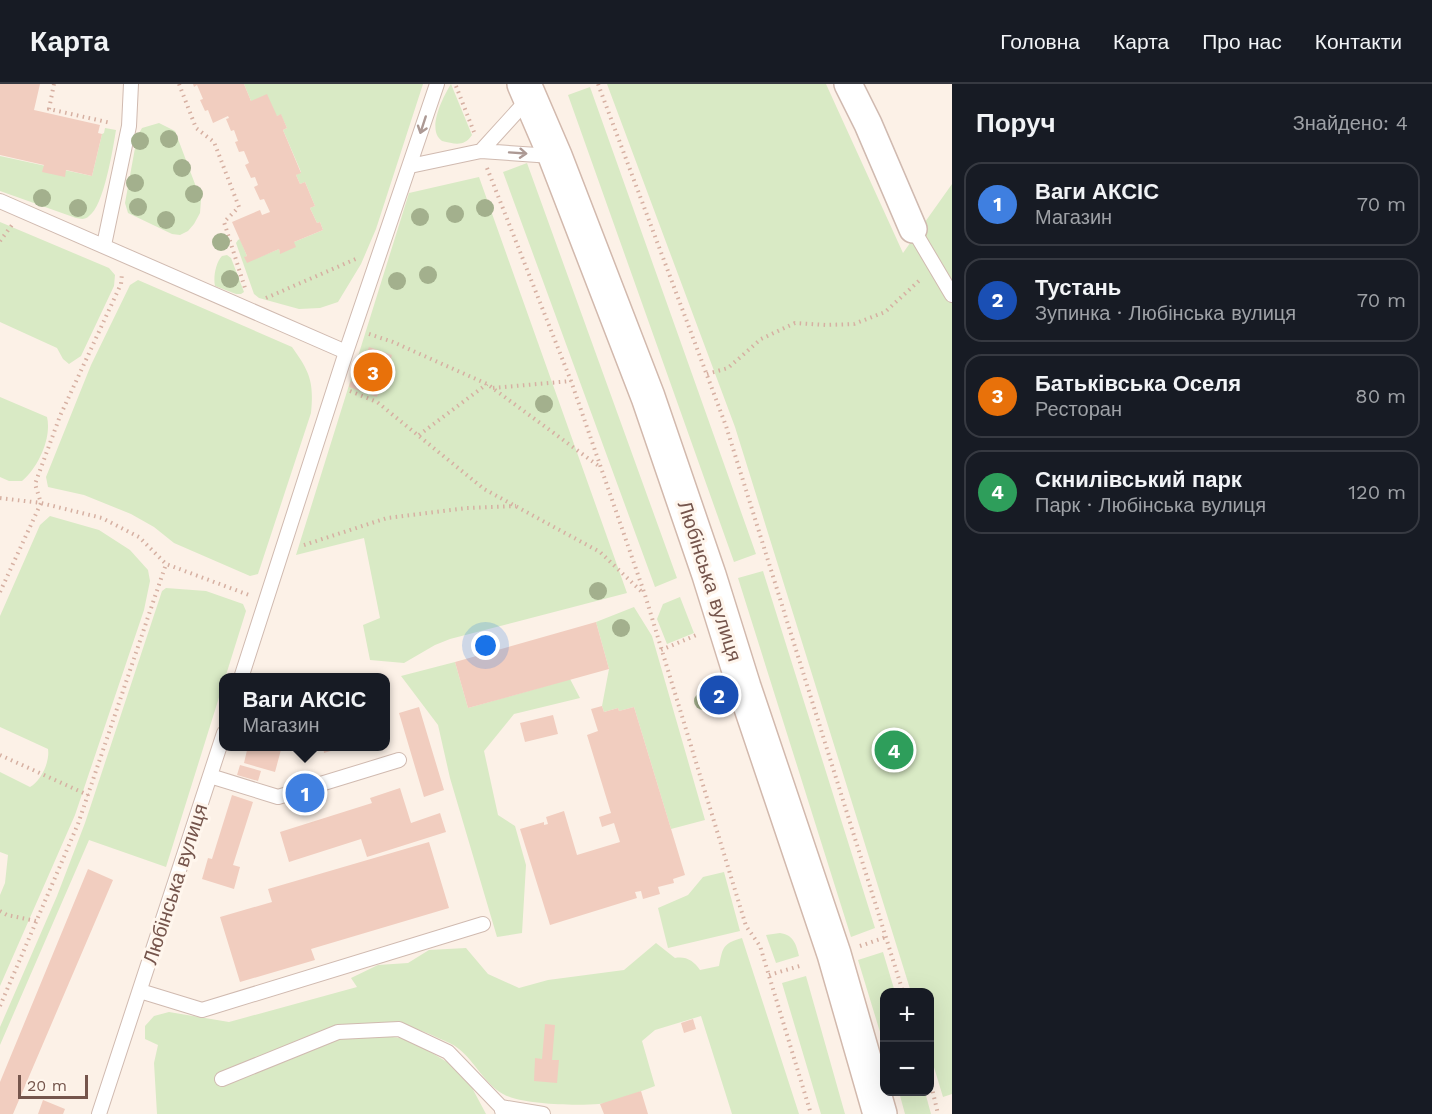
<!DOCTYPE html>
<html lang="uk">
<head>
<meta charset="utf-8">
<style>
	:root { --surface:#171b24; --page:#242831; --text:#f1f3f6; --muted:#9ea1a6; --line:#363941; --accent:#e35d4f }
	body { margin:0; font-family:"Work Sans",sans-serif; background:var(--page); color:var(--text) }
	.controls { position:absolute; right:18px; bottom:18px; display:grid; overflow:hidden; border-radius:12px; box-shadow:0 6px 24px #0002 }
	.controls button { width:54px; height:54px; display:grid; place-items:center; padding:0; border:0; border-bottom:2px solid var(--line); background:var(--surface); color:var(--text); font:30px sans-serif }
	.scale { position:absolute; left:18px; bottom:15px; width:70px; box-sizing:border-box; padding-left:6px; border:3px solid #75554c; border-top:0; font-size:16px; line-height:21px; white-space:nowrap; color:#75554c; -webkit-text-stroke:4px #fff6ed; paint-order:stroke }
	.you { position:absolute; left:486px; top:562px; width:21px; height:21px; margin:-15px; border:4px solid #fff; border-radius:50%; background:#1a73e8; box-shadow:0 0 0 9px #1a73e833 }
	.badge { display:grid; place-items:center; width:39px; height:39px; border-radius:50%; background:var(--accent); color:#fff; font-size:20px; font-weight:700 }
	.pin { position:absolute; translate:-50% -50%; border:3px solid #fff; box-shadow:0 2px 6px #0006 }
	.popup { position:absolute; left:219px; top:589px; width:171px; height:78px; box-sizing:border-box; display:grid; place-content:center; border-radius:12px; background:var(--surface); filter:drop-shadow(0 2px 4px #0005); font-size:20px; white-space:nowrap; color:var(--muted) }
	.popup b { font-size:22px; color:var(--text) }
	.popup::after { content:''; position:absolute; left:50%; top:100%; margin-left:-12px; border:12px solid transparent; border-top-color:var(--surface) }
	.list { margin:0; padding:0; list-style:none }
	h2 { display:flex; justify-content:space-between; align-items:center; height:78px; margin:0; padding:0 24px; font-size:26px }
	h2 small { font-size:20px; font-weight:400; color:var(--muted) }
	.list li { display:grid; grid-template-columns:39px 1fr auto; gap:18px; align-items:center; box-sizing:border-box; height:84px; margin:0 12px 12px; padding:0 12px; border:2px solid var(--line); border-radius:18px }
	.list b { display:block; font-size:22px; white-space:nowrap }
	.list p { margin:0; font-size:20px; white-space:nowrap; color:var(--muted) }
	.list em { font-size:20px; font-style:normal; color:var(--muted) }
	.map { position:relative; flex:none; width:952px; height:1030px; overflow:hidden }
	header { display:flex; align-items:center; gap:36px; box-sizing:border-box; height:84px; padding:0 30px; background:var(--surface); border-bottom:2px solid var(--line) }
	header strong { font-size:28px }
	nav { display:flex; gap:33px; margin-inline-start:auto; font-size:21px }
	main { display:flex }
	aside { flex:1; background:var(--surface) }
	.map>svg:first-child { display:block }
</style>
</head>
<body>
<header>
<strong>Карта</strong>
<nav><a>Головна</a><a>Карта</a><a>Про нас</a><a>Контакти</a></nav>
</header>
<main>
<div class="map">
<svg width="952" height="1030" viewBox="0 0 952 1030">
	<rect width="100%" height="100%" fill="#fcf1e7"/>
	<path fill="#d9eac5" d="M 244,0 L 423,0 L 376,145 L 361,180 L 338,218 L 320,224 L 299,225 L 259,214 L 254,210 L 236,159 L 238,156 L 240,155 L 247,172 L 245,173 L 247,178 L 279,165 L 280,169 L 294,158 L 323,146 L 320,138 L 317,139 L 310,124 L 315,122 L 305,98 L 300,100 L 296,91 L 301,88 L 283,46 L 287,44 L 281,31 L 277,32 L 251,17 Z
		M 451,0 L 472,51 C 464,63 455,60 442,57 C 426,46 443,13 451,0 Z
		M 607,0 L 826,0 L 903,169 L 952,100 L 952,1010 L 943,1013 L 930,970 L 930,908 L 911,908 L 735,343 Z
		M 590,3 L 756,470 L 734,478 L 568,11 Z
		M 159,39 L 175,47 L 201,116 L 200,129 L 194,140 L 188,147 L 180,151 L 172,150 L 128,129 L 125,119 L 137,53 L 142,44 Z
		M 105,44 L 116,46 C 113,64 104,122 89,132 C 85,136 81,135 76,134 L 0,107 L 0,72 L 92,92 L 102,50 L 104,49 Z
		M 527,79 L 677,494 L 655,503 L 503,88 Z
		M 479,93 L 627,509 L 450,555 L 435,561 L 404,579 L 370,576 L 363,541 L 380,534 L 364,454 L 296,471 L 409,109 Z
		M 0,138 L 109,184 L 115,191 L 114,202 L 81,272 L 69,280 L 63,275 L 57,264 L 0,238 Z
		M 227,171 L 231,174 L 244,208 L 241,210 L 236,210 L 215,202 C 213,193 216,178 222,172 Z
		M 138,196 L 292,263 C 310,288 314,298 311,329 L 258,490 L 250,492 L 174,459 L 154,443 L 131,430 L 84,411 L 48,403 L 46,393 L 91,281 L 130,201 Z
		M 0,313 L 47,333 C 52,354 38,384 22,397 L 9,397 L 0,393 Z
		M 50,432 L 99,446 L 130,466 L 148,486 L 150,497 L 144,526 L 75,731 L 0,902 L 0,811 L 5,799 L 8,771 L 0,768 L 0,688 L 30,703 C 41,697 50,678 48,665 L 0,643 L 0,532 L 40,441 Z
		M 763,487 L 875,844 L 851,853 L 738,494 Z
		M 166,504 L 206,507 L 243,520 L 246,527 L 166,783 L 89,756 L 0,961 L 0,943 L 57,812 L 85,739 L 162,507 Z
		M 680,513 L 694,549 L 667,560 L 657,535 L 663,520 Z
		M 634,523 L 652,552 L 705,736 L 671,745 L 634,623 L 619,627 L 618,624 L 604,628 L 602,622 L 609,585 L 596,538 Z
		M 455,578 L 468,624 L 570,595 L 580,614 L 514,630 L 484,667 L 498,731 L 515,742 L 526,781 L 522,849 L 497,853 L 450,694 L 438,641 L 401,592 Z
		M 724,788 L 740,847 L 668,864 L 658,824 L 688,811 L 703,793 Z
		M 780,849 C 793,851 796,859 799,872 L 776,879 L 766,851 Z
		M 742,854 L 799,1030 L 732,1030 L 701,932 L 655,946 L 642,957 L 655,1002 C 638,1008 617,1018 599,1020 C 577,1022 522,1021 503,1010 C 485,1000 475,978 459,965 C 453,960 445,957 438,954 C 384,926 323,944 271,968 L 277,977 L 332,956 L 368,950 L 409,955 L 447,978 L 469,998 L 486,1030 L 157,1030 L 154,979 L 158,961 L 145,955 L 145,942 L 154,932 L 169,928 L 229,938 L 357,903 L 351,894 L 378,881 L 408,879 L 429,866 L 466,864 L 488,890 L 519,904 L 548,896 L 624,886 L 656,859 L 675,874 C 686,872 694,877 700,886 L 719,882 C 723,862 723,860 742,854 Z
		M 883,868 L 895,908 L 884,908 L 884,961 L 858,876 Z
		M 806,892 L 845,1030 L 821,1030 L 782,899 Z
		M 899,1008 L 925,1008 L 931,1030 L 905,1030 Z"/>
	<path fill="#f1cdbf" d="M 0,0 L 40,0 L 34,26 L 100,41 L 98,49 L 102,50 L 92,92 L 66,86 L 65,93 L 42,88 L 44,81 L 0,71 Z
		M 193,0 L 244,0 L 251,17 L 267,10 L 277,32 L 281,30 L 287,44 L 283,46 L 301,89 L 296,91 L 300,100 L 305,98 L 315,122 L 310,124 L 317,139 L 320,138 L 323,146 L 294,158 L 296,163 L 280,170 L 279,165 L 247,179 L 244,173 L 247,172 L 232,138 L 260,126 L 262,131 L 270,128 L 264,115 L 260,116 L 254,103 L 258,101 L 255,93 L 251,94 L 245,81 L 249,79 L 244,67 L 239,68 L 235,58 L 238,57 L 234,46 L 231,47 L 226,35 L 229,34 L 228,32 L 213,39 L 208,26 L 205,27 L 200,16 L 203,15 L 197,1 L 194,3 Z
		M 369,263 L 392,271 L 381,304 L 357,297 Z
		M 355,283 L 360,285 L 356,296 L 351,295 Z
		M 351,297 L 364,302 L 363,308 L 349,303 Z
		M 366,302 L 372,304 L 370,310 L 363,308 Z
		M 373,305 L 379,307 L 377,313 L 371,311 Z
		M 596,538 L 609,585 L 468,624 L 455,578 Z
		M 602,622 L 604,628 L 618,624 L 619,627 L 634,623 L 685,791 L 673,795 L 674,799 L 658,803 L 660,810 L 643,815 L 641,807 L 635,808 L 637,814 L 550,841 L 520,745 L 544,738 L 544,741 L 548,740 L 546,733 L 564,727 L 577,771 L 620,758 L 614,739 L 602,743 L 599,733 L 611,729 L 587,651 L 598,647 L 591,625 Z
		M 419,623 L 444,706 L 424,713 L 399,629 Z
		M 553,631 L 558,650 L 525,658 L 520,639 Z
		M 248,662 L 282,662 L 275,688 L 244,679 Z
		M 323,662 L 344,662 L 344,663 L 324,669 Z
		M 240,681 L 261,687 L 258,697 L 237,691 Z
		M 400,704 L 411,739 L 440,729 L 446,748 L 367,773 L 361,755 L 289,778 L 280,748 L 372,719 L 370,714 Z
		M 232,711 L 253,718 L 233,781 L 240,783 L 234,805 L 202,795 L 208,774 L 212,775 Z
		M 429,758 L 449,824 L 311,865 L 315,876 L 240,898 L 220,833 L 272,818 L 268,805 Z
		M 88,785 L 113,796 L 13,1030 L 0,1030 L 0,998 Z
		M 693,935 L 696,945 L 684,949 L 681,939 Z
		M 545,940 L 555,941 L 552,976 L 559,976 L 557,999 L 534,997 L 535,974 L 542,975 Z
		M 641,1007 L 648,1030 L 604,1030 L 600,1020 Z
		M 43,1016 L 65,1025 L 63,1030 L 38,1030 Z"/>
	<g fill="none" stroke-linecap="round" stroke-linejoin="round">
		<g stroke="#d0bab0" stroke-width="16">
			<path id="lane" d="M 481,67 L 530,13
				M 410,82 L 481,67 L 552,72
				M 0,117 L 346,268
				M 913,145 L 952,211
				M 104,161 L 129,42 L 131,0
				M 241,594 L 346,268 L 437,0
				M 210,692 L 278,713 L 399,676
				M 140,907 L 202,926 L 483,840
				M 222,995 L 338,948 L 399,945 L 448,968 L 501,1023 L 503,1030
				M 501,1023 L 543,1030
				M 99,1030 L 224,649"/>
		</g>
		<g stroke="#d0bab0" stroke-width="30">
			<path id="street" d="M 848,0 L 868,40 L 913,145"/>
		</g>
		<g stroke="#d2b9ad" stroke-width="36">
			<path id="secondary" d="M 524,0 L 555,72 L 648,313 L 709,491 L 744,603 L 834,870 L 880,1030"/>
		</g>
		<path stroke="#d6b0a2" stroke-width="4" stroke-dasharray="1.5 4.5" stroke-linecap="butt" d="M 54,0 L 49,25 L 111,39
			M 179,0 L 196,44 L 214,58 L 239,123 L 224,138 L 245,204
			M 598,0 L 726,342 L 903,908
			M 456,2 L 474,48
			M 487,84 L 571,297 L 645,511 L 746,842 L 760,862 L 811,1030
			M 0,157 L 12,141
			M 266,214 L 358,174
			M 369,250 L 393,258 L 487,300 L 600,383
			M 707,290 L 728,284 L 761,255 L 795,239 L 826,241 L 854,240 L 885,228 L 921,195
			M 493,304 L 571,297
			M 350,307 L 377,318 L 484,405 L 600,468 L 643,509
			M 419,351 L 487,300
			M 0,414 L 41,419 L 102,434 L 139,453 L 166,480 L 249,511
			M 304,461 L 387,434 L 467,424 L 516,422
			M 0,508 L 41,419 L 35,400 L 60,332 L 121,200 L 122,189
			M 661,566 L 699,550
			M 0,671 L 88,711
			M 0,827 L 7,831 L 36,837
			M 860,862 L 886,853
			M 769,891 L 803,881
			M 0,922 L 78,740 L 166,480
			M 930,996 L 938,1030"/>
		<use href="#lane" stroke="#fff" stroke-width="14"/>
		<use href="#street" stroke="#fff" stroke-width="27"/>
		<use href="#secondary" stroke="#fff" stroke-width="33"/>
	</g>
	<g fill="#a3b08d">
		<circle cx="169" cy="55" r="9"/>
		<circle cx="140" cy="57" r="9"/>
		<circle cx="182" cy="84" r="9"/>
		<circle cx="135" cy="99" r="9"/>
		<circle cx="194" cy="110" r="9"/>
		<circle cx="42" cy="114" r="9"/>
		<circle cx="138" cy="123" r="9"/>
		<circle cx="78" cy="124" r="9"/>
		<circle cx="485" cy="124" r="9"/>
		<circle cx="455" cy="130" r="9"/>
		<circle cx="420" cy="133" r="9"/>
		<circle cx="166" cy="136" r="9"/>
		<circle cx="221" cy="158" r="9"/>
		<circle cx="428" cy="191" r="9"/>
		<circle cx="230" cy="195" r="9"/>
		<circle cx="397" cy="197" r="9"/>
		<circle cx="544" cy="320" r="9"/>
		<circle cx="598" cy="507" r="9"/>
		<circle cx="621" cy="544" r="9"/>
		<circle cx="703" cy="617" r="9"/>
	</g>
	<defs><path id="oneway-shaft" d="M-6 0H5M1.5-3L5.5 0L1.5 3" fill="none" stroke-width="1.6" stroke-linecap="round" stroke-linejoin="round" transform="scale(1.5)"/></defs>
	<g stroke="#ac9994">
		<use href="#oneway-shaft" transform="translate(423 41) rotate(108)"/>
		<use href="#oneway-shaft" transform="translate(518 69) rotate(4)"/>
	</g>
	<g text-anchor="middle" stroke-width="6" stroke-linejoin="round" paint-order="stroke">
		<g font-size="20" fill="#75554c" stroke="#fff6ed">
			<text transform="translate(710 497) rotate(72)" y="7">Любінська вулиця</text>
			<text transform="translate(175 800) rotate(-72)" y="7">Любінська вулиця</text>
		</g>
	</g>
</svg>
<div class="controls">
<button>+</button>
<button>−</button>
</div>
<div class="scale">20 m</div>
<div class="you"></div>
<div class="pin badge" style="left:305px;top:709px;background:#3f7fe0">1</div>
<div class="popup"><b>Ваги АКСІС</b>Магазин</div>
<div class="pin badge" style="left:719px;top:611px;background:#1a4fb4">2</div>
<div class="pin badge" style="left:373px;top:288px;background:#e8710a">3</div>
<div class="pin badge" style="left:894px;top:666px;background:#2e9e5b">4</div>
</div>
<aside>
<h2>Поруч<small>Знайдено: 4</small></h2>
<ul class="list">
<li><span class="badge" style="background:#3f7fe0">1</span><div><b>Ваги АКСІС</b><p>Магазин</p></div><em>70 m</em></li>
<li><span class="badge" style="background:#1a4fb4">2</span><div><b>Тустань</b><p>Зупинка · Любінська вулиця</p></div><em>70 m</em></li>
<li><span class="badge" style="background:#e8710a">3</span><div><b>Батьківська Оселя</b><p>Ресторан</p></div><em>80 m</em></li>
<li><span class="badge" style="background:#2e9e5b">4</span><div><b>Скнилівський парк</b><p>Парк · Любінська вулиця</p></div><em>120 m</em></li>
</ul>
</aside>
</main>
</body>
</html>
